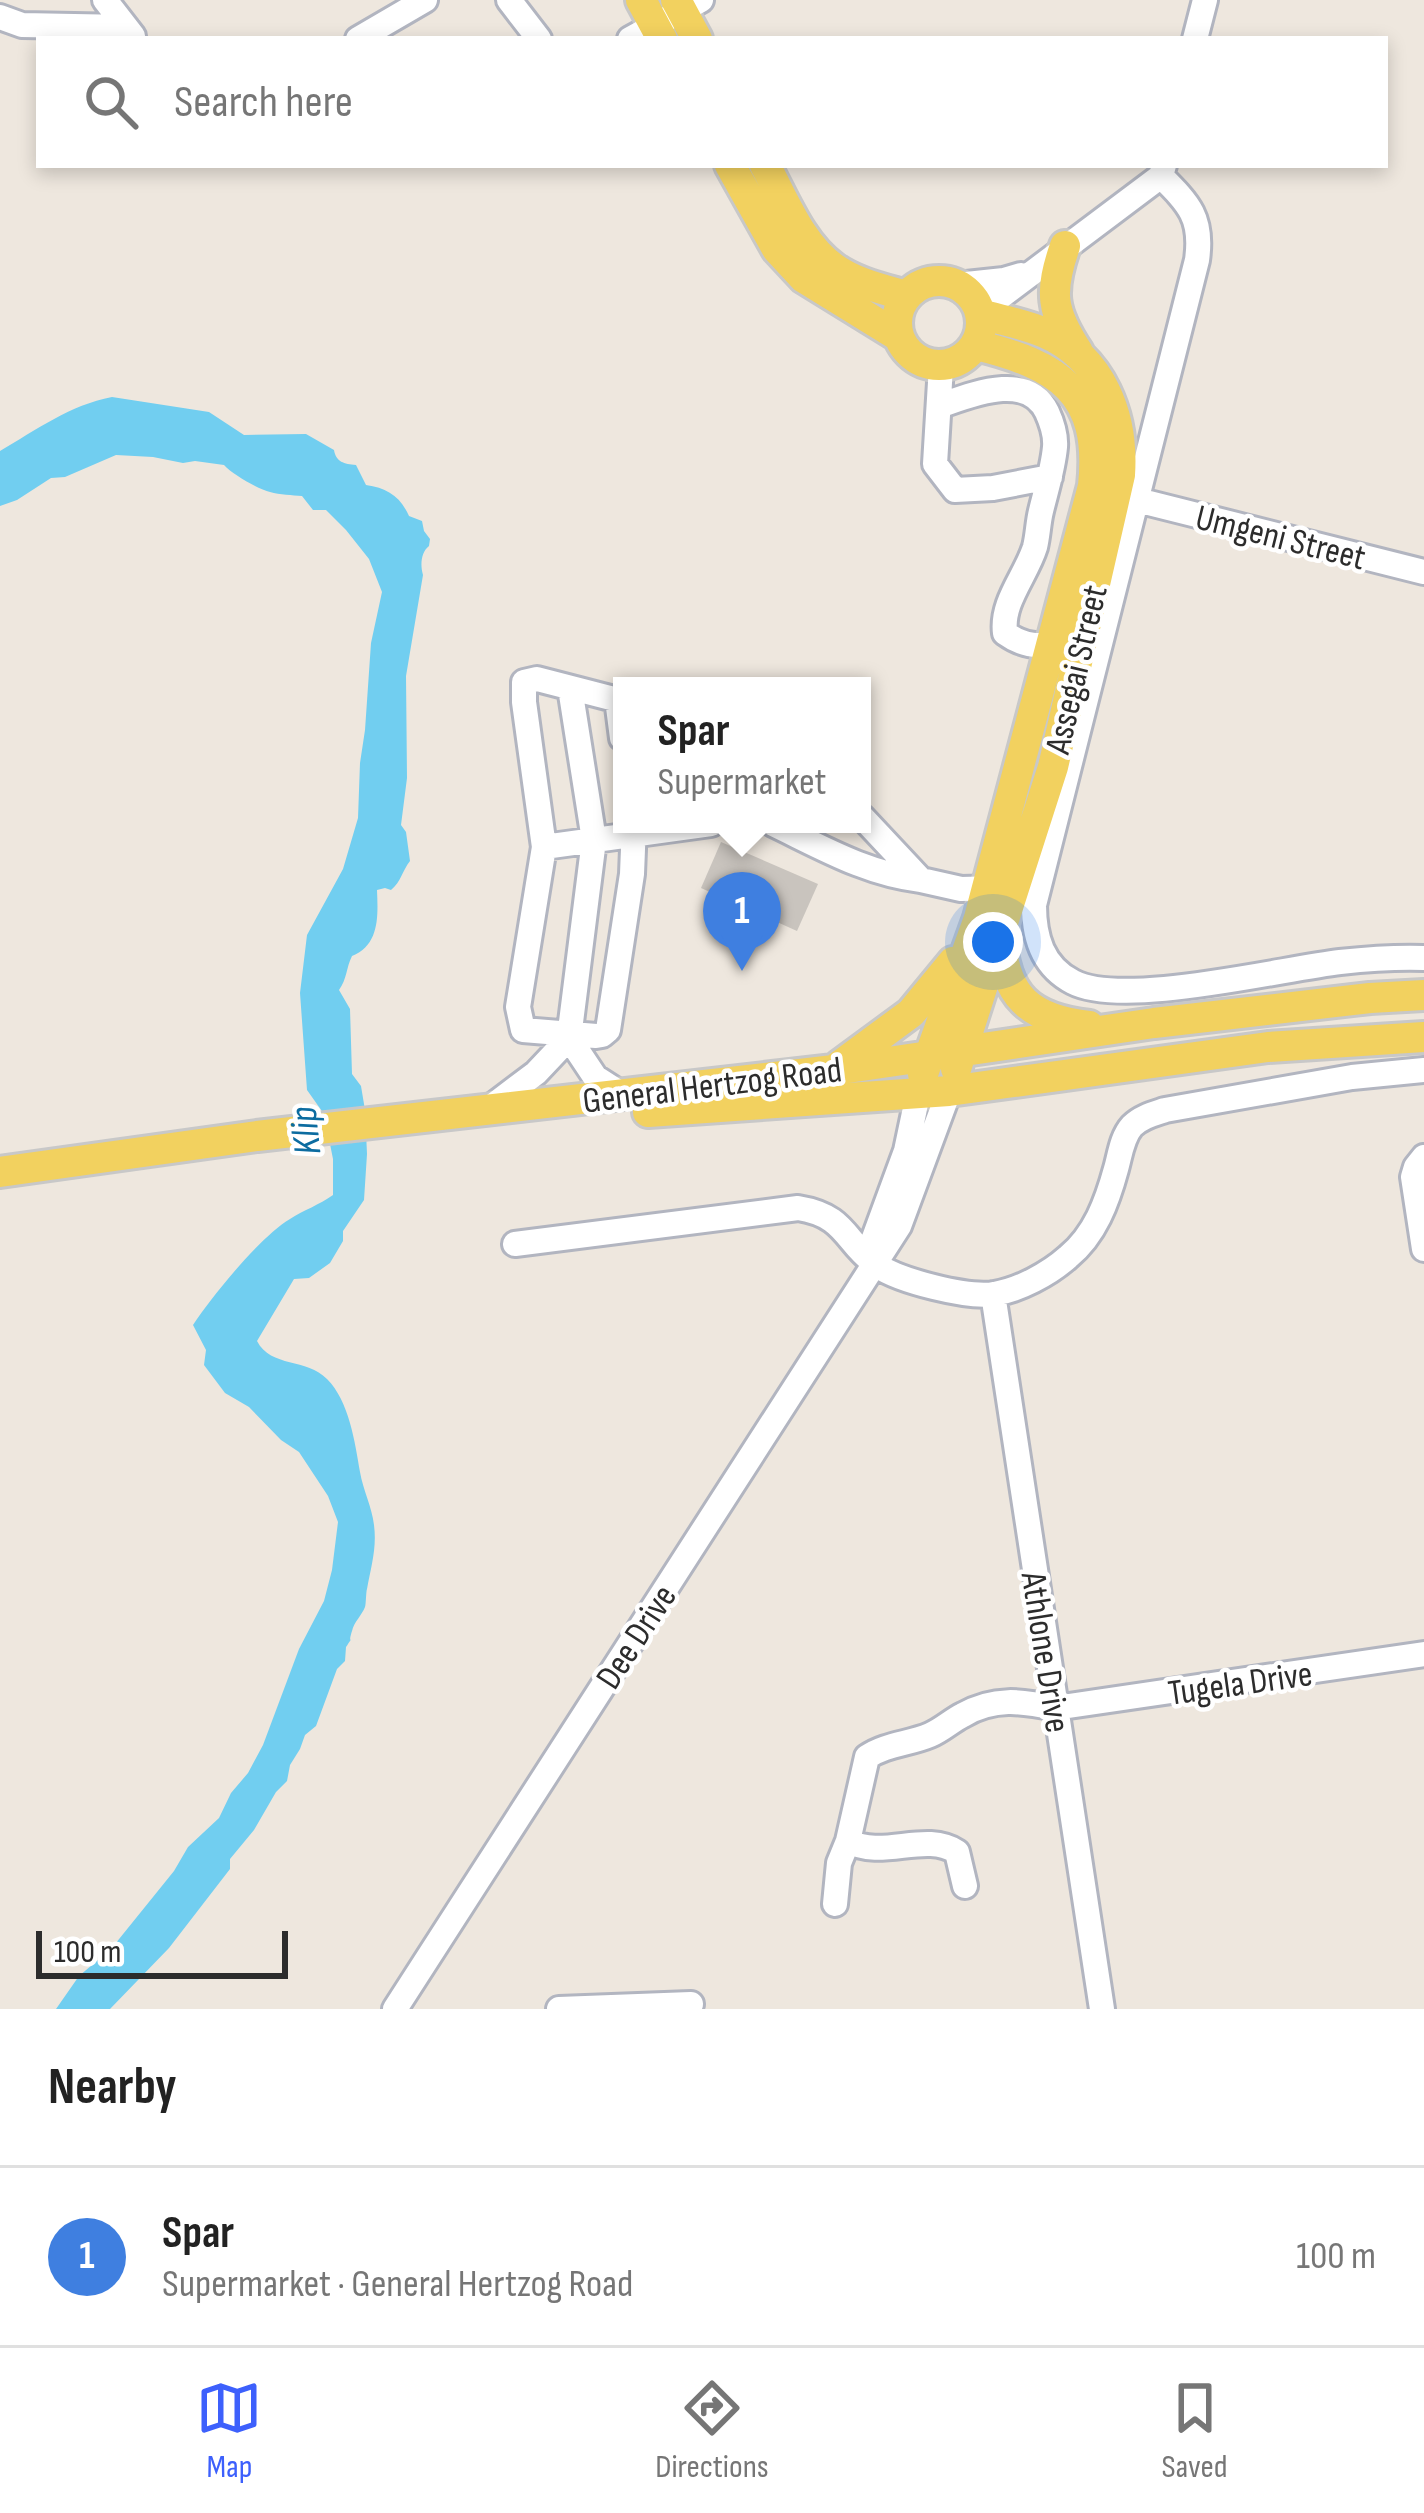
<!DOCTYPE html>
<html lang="en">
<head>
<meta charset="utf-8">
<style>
	:root { --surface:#fff; --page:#f2f2f2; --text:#222; --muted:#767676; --line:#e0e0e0; --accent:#3d60fc }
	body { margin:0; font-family:"Sofia Sans Condensed",sans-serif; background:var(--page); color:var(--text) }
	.scale { position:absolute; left:36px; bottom:30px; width:252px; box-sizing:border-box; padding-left:12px; border:6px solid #2c2c2c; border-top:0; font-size:33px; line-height:42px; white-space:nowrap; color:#2c2c2c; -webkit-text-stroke:9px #fff; paint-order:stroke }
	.you { position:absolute; left:993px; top:942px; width:42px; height:42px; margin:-30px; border:9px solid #fff; border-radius:50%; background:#1a73e8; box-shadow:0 0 0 18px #1a73e833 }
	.badge { display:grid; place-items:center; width:78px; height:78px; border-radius:50%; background:var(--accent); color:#fff; font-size:39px; font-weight:700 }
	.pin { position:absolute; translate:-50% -99px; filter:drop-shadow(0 3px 6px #0008) }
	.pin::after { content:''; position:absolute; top:63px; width:42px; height:36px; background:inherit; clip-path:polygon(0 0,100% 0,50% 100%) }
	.popup { position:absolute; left:613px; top:677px; width:258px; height:156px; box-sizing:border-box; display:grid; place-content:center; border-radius:0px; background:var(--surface); filter:drop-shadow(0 3px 9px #0005); font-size:39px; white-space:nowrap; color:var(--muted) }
	.popup b { font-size:45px; color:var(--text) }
	.popup::after { content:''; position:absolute; left:50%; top:100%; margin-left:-24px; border:24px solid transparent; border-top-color:var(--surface) }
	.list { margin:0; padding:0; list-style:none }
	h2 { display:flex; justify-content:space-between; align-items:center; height:156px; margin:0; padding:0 48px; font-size:51px }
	h2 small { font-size:39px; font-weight:400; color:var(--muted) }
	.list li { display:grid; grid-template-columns:78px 1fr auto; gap:36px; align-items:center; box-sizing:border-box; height:180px; padding:0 48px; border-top:3px solid var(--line) }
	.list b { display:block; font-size:45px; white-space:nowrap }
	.list p { margin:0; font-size:39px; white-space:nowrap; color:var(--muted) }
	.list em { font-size:39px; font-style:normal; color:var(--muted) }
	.icon { flex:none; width:66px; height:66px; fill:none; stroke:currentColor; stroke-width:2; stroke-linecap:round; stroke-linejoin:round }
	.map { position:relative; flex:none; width:1424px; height:2009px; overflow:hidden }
	.search { position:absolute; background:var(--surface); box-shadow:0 6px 18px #0003; left:36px; right:36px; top:36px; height:132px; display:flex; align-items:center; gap:30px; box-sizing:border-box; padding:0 42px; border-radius:0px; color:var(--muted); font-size:45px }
	.sheet { height:336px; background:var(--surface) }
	nav { display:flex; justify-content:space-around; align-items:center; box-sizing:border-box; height:168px; border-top:3px solid var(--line); background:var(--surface); font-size:33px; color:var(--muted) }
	nav a { display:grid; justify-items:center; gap:6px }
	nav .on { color:var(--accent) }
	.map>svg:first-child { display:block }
</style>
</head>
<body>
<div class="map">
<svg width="1424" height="2009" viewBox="0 0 1424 2009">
	<rect width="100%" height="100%" fill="#eee7de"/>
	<path fill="#71cef0" d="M 112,397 L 209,412 L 244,435 L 306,434 L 334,450 C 336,462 344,464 356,465 L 366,485 C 387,488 400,496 409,516 L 422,521 L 424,531 L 430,539 L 429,546 C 421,552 420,565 423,575 L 406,676 L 407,778 L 401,825 L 406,832 L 410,861 C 402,871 401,882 391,890 L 385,888 L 377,890 C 378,915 380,945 352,956 C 346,968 347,979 339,990 L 350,1009 L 352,1074 L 361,1086 L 365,1110 L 367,1154 L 364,1200 L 343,1231 L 343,1241 L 330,1263 L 309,1278 L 294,1279 L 257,1341 C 271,1368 307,1358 327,1379 C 349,1401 355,1442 360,1472 C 363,1490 372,1507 374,1525 C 377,1548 371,1567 367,1589 C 366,1591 366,1605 365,1607 C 362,1615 354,1622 352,1631 C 347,1647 355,1633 346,1647 L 345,1661 L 337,1669 L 316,1726 L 305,1735 L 300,1749 L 290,1765 L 287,1781 L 276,1792 L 254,1830 L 230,1859 L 230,1869 L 169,1948 L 110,2009 L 56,2009 L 79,1976 L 111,1949 L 174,1871 L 188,1847 L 219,1818 L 231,1793 L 248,1773 L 263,1745 L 299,1649 L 324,1601 L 332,1570 L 338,1522 L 328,1496 L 299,1452 L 281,1440 L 249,1407 L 225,1393 L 204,1365 L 206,1350 L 193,1325 C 213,1295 260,1237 290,1219 C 304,1210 319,1205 333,1195 L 333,1159 L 324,1114 L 307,1090 L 300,993 L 307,935 L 343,869 L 358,818 L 360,763 L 365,730 L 371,643 L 382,592 L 369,559 L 346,530 L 326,510 L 313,510 L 302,496 C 292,495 280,495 270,492 C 258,489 232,474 224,465 L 195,461 L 183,463 L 153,457 L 116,455 L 65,477 L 51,478 L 17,500 L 0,506 L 0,451 C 36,430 70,405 112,397 Z"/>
	<path fill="#c9c4be" d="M 721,842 L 818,884 L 797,931 L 701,888 Z"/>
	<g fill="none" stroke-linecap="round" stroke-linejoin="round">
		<g stroke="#b2b5c0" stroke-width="30">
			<path id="minor" d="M 105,0 L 133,36
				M 509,0 L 539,39
				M 0,17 L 22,25 L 126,27
				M 358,39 L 425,0
				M 630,39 L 701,0
				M 1195,39 L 1205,0
				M 1161,176 C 1189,204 1203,218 1197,260 L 1034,905 C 1034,937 1042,966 1073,982 C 1123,1008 1280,969 1340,962 C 1368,959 1396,957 1424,958
				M 957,285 L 1004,280 L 1021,275
				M 980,312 L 1161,176 L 1164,165
				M 941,366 L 935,464 L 955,490 L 993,488 L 1050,477
				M 939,406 C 971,395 1027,371 1047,412 C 1052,423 1056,435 1055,447 C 1053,469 1046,490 1041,511 C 1038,523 1038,535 1035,547 C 1026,576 1001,602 1005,633 C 1023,646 1041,649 1062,639
				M 1137,500 L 1424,572
				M 617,699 L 622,738
				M 622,701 L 537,679 L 524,682 L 524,702 L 544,847 L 518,1007 L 523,1030 L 596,1036 L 602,1035 L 608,1030 L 632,874 L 634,824
				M 862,817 L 921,880 L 961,889 L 999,888
				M 773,824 C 821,847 867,874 921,880
				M 544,847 L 711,824
				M 569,1038 L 595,1077 L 623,1095
				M 487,1110 L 536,1073 L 569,1038 L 594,840 L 570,688
				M 1424,1157 L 1416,1167 L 1413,1177 L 1424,1249
				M 515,1244 L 798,1208 C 848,1216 844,1243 878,1266 C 900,1281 967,1298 994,1294 C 1019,1290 1049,1274 1068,1257 C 1095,1235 1107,1202 1116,1169 C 1120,1155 1122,1137 1132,1126 C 1141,1117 1153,1114 1165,1110 L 1352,1077 L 1424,1070
				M 874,1256 L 874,1238 L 906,1151 L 918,1094
				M 993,1294 L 1102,2009
				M 965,1886 L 957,1852 C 925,1831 883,1860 848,1841 L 867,1757 C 886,1744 909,1744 930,1735 C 942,1730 951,1721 963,1715 C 994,1697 1022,1701 1055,1708 L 1424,1654
				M 835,1904 L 839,1863 L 848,1841
				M 395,2009 L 899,1226 L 949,1091
				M 559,2009 L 691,2004"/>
		</g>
		<g stroke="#c8c8c8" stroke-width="36">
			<path id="major" d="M 641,0 L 662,39
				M 676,0 L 697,39
				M 730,165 L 777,249 L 804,278 L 898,336
				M 765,165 C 784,200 801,245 834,268 C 855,283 882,289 906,296
				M 1065,246 C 1049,292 1051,311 1078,352
				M897 323a42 42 0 1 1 84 0a42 42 0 1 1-84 0Z
				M 1000,935 C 1004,996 1029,1019 1089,1026
				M 839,1066 L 911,1013 L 953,962
				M 956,1069 L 1053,767 L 1120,475 C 1124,416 1102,358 1045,333 C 1024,324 1001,320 980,314
				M 923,1074 L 979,918 L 1093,486 C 1103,392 1058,365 976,345
				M 648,1112 L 949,1091 L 1268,1047 L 1424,1037
				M 0,1172 L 257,1136 L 834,1070 L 1154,1023 L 1370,998 L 1424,995"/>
		</g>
		<use href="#minor" stroke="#fff" stroke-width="24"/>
		<use href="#major" stroke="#f2d15f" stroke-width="30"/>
	</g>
	<g text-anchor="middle" stroke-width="9" stroke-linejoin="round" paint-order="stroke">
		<g font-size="36" fill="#2c2c2c" stroke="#fff">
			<text transform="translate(1281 536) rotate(14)" y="13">Umgeni Street</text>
			<text transform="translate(1075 669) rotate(-77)" y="13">Assegai Street</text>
			<text transform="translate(712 1084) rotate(-7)" y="13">General Hertzog Road</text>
			<text transform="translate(635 1636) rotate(-57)" y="13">Dee Drive</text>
			<text transform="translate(1047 1652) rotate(81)" y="13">Athlone Drive</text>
			<text transform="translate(1240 1682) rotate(-8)" y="13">Tugela Drive</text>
		</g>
		<g font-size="39" font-style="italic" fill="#0c6ca0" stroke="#fff">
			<text transform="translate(304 1131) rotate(-96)" y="14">Klip</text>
		</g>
	</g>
</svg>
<div class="scale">100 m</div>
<div class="you"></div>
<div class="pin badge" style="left:742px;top:971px;background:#3f7fe0">1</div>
<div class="popup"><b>Spar</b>Supermarket</div>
<div class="search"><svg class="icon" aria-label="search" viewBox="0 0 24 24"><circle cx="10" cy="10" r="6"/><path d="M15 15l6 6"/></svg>Search here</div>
</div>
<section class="sheet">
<h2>Nearby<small></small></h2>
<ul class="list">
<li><span class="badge" style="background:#3f7fe0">1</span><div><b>Spar</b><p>Supermarket · General Hertzog Road</p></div><em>100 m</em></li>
</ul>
</section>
<nav>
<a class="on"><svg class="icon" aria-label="map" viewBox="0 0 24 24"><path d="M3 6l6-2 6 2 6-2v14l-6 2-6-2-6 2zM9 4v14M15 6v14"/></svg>Map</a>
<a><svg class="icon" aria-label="directions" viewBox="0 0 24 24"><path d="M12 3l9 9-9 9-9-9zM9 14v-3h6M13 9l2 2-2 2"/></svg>Directions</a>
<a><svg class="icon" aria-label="saved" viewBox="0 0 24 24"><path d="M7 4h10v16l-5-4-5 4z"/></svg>Saved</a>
</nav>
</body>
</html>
